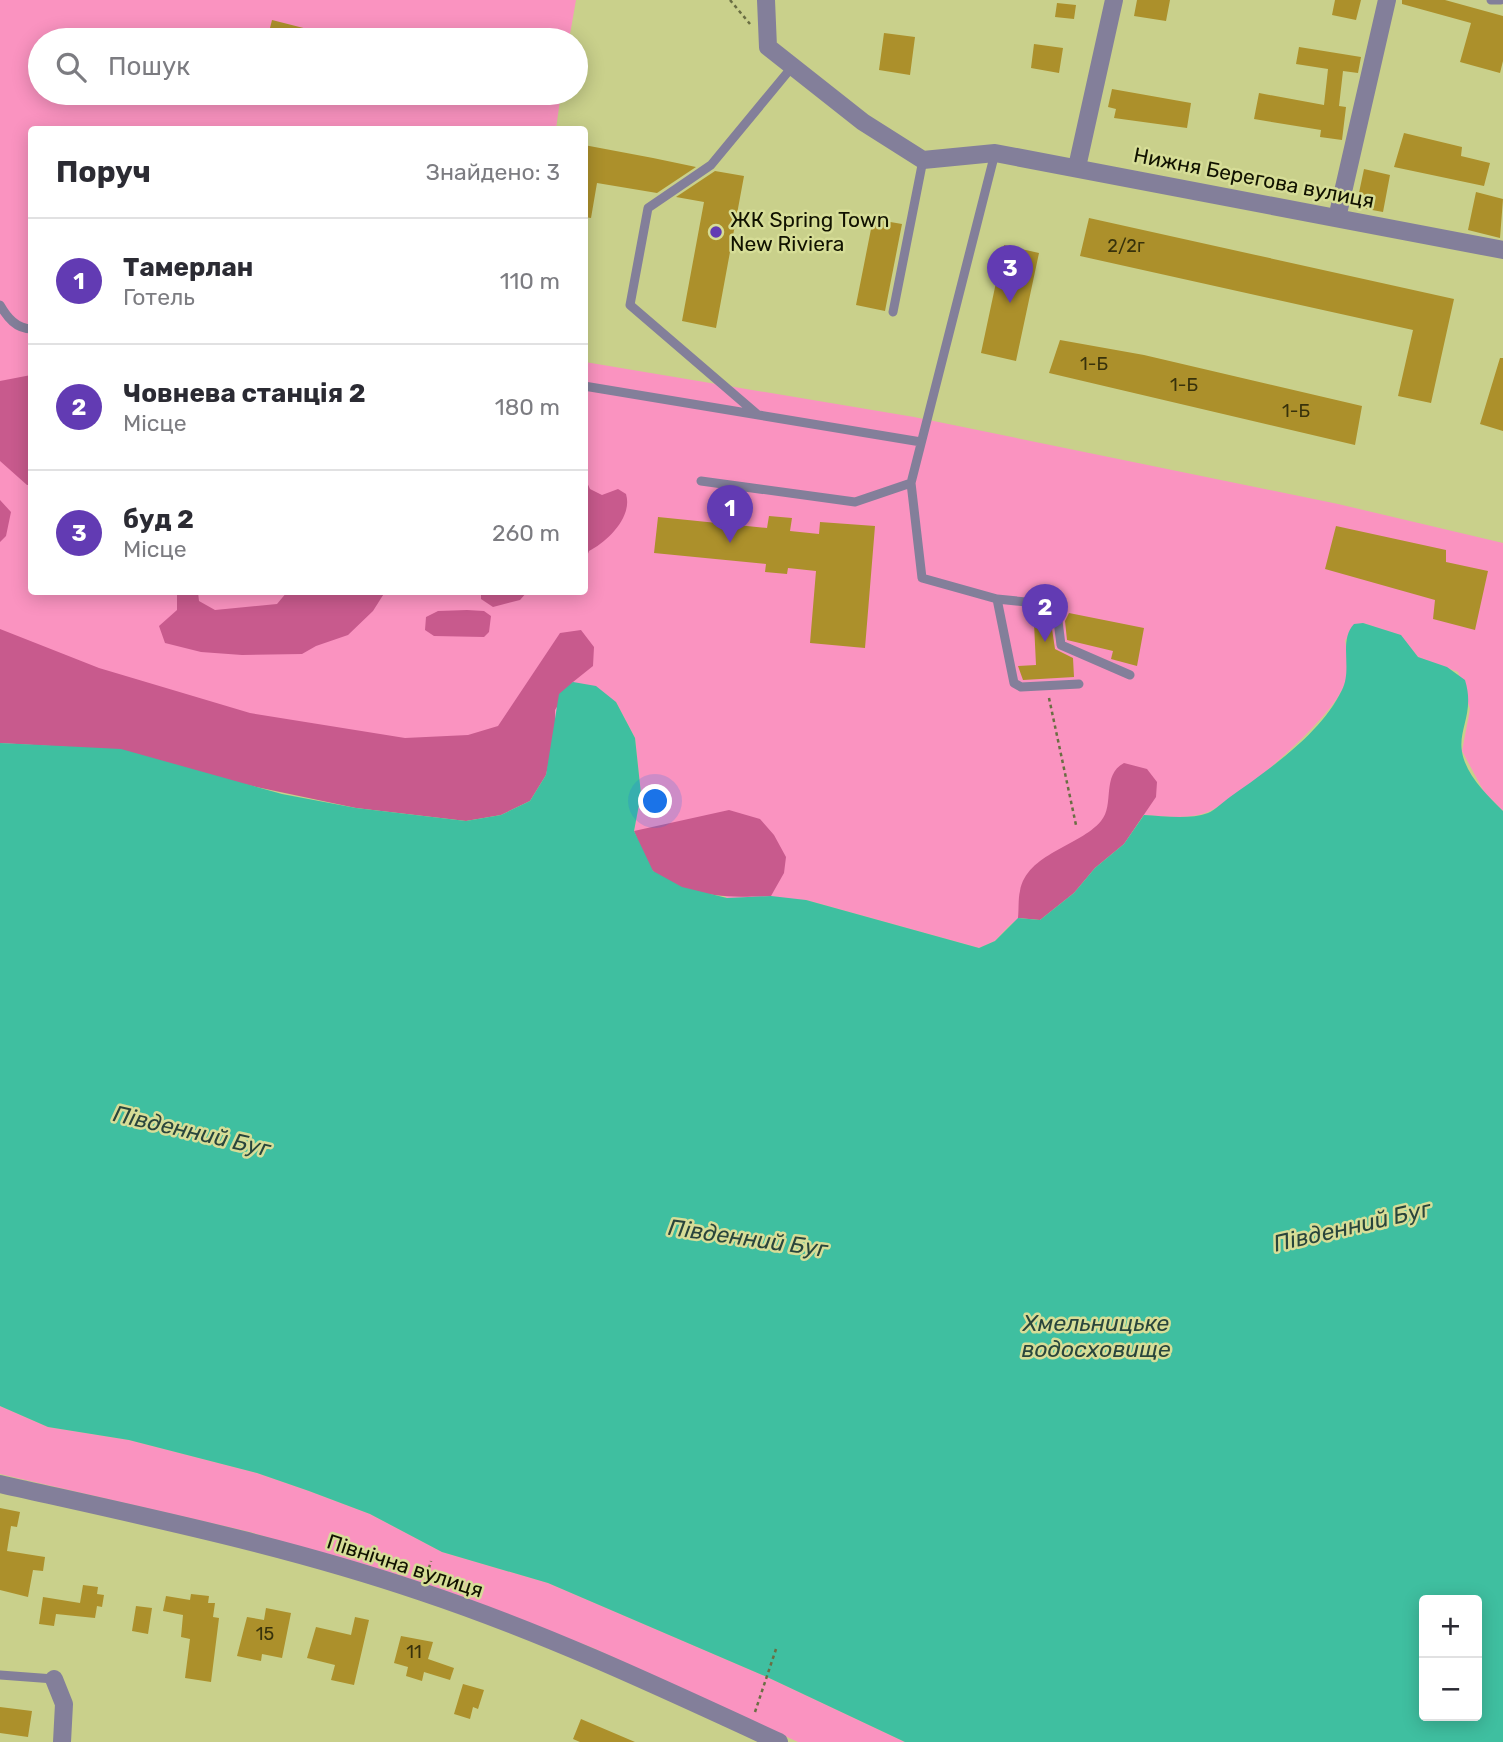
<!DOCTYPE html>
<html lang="uk">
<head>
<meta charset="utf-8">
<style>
	:root { --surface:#fff; --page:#f7f7f7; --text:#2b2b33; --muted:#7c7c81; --line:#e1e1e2; --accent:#623bb3 }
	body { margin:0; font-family:Rubik,sans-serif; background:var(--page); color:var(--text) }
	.controls { position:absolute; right:21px; bottom:21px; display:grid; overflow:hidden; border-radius:7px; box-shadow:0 4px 18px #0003 }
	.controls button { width:63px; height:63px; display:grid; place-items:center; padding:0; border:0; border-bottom:2px solid var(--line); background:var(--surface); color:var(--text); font:35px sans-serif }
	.you { position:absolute; left:656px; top:802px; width:24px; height:24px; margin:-18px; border:5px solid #fff; border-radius:50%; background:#1a73e8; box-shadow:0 0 0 10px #1a73e833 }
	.badge { display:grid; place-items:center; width:46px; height:46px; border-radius:50%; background:var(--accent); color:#fff; font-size:23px; font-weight:700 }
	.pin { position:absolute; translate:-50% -58px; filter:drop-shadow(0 2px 4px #0008) }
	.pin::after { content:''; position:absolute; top:37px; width:24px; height:21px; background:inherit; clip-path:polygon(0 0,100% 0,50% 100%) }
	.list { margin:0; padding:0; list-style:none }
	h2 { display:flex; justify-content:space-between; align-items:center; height:91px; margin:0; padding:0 28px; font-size:30px }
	h2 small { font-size:23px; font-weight:400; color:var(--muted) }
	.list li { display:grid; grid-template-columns:46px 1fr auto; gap:21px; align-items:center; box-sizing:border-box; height:126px; padding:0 28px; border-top:2px solid var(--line) }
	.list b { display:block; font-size:26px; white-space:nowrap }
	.list p { margin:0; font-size:23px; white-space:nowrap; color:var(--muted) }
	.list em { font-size:23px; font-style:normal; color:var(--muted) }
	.icon { flex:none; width:38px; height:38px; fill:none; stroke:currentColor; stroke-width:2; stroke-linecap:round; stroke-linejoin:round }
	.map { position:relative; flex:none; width:1503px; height:1742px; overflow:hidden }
	.search { position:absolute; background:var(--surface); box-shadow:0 4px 18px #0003; left:28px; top:28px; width:560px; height:77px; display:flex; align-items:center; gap:18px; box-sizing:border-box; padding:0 24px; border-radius:38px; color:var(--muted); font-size:26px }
	.panel { position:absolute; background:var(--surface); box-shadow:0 4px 18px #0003; left:28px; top:126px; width:560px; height:469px; border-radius:7px }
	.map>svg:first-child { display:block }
</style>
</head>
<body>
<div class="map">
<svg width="1503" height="1742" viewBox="0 0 1503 1742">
	<rect width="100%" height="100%" fill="#c9d08b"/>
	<path fill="#fa93c0" d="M 0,0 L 576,0 L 569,40 L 40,40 L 40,93 L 561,93 L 556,129 L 32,130 L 32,592 L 584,592 L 585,362 L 914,417 L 1338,504 L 1503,543 L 1503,811 L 1484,792 L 1462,751 L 1470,709 L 1458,672 L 1418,657 L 1400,635 L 1363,623 L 1345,640 C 1348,657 1350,672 1343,688 C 1330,719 1240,799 1208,812 C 1190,820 1163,816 1143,815 L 1124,844 L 1009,926 L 995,941 L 979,948 L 806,900 L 727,898 L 634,831 L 641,794 L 635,738 L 616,702 L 546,775 L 0,743 Z
		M 0,1406 L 48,1427 L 129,1440 L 257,1473 L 309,1491 L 370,1514 L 442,1552 L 548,1583 L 767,1677 L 905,1742 L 798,1742 L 593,1648 L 424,1584 L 250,1532 L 0,1474 Z"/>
	<path fill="#c85a8d" d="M 31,375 L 32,485 L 27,485 L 0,461 L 0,381 Z
		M 585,478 L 590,489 L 602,495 L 618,489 L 626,494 C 633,517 607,542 589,551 L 585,562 Z
		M 0,500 L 11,512 L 6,536 L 0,542 Z
		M 177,592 L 198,592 L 199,601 L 215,610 L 277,604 L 287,592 L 385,592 L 373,611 L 348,635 L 316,646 L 302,654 L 242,655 L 201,652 L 165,643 L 159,626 L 177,610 Z
		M 481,592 L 527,592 L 520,600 L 493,607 L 481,599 Z
		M 467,610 L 484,611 L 491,616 L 489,632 L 484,637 L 434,636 L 425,630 L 426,617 L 438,611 Z
		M 0,629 L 99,668 L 250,713 L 405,738 L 468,735 L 498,726 L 560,633 L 581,630 L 594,647 L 593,666 L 573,682 L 555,710 L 555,735 L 546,775 L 530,801 L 501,815 L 466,821 L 356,808 L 68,747 L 0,743 Z
		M 1124,763 L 1147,769 L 1157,782 L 1156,797 L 1124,844 L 1095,868 L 1074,893 L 1040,920 L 1018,918 C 1019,909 1018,899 1020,891 C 1027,853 1079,847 1101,821 C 1115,805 1101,775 1124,763 Z
		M 729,810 L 760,819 L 774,835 L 786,857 L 784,873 L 771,896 C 739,898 676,898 652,870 C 644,860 639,843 634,831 Z"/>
	<path fill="#3fbfa0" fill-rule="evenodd" d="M 1363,623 L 1401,635 L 1418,657 L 1447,667 L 1465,680 C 1475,712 1458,729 1462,752 C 1466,775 1487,795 1503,811 L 1503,1742 L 905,1742 L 767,1677 L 548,1583 L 442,1552 L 370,1514 L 309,1491 L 257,1473 L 129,1440 L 48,1427 L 0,1406 L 0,743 L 121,749 L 282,794 L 356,808 L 466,821 L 501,815 L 530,801 L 546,775 L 559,694 L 573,682 L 596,686 L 616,702 L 635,738 L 641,794 L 634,831 L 653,871 L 682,887 L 727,898 L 771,896 L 806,900 L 979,948 L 995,941 L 1018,918 L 1040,920 L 1074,893 L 1095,868 L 1124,844 L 1144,815 C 1163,816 1189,820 1208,813 C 1215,810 1223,802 1230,797 C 1269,769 1320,735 1342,690 C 1353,668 1338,641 1354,624 ZM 1424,1600 L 1477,1600 L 1477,1716 L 1424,1716 Z"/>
	<path fill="#ac902b" d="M 1137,0 L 1170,0 L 1166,21 L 1134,16 Z
		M 1335,0 L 1361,0 L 1356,20 L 1332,15 Z
		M 1402,0 L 1445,0 L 1503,16 L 1503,61 L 1500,73 L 1460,62 L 1471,23 L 1402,4 Z
		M 1057,3 L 1076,5 L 1074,19 L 1055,17 Z
		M 272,20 L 335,36 L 334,40 L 267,40 Z
		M 884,33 L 915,37 L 910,75 L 879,70 Z
		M 1034,44 L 1063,48 L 1059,73 L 1031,68 Z
		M 1299,47 L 1361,57 L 1358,73 L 1343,71 L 1339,106 L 1346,107 L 1342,140 L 1320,137 L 1321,130 L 1254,119 L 1259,93 L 1324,105 L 1328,69 L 1296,64 Z
		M 1112,89 L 1191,103 L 1187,128 L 1114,118 L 1116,109 L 1108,107 Z
		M 1404,133 L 1462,147 L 1461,156 L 1490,163 L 1484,186 L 1394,167 Z
		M 584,145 L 653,158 L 696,167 L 657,193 L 597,183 L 591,218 L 584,217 Z
		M 1364,169 L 1390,175 L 1383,212 L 1356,207 Z
		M 715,171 L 744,176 L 716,328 L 682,321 L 704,202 L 676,197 Z
		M 1476,192 L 1503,199 L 1500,238 L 1468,230 Z
		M 1089,218 L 1454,299 L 1431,403 L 1398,396 L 1413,330 L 1080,256 Z
		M 873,219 L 902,224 L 885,311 L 856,305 Z
		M 1004,245 L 1039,253 L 1016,361 L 981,353 Z
		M 1060,340 L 1144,355 L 1362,406 L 1355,445 L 1049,373 Z
		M 1500,358 L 1503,358 L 1503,431 L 1480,424 Z
		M 769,516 L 792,518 L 790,531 L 819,534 L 820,522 L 875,526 L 865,648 L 810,643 L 816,571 L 788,568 L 787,574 L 765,572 L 766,564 L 654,553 L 658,517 L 767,528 Z
		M 1336,526 L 1446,550 L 1446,562 L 1488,571 L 1475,630 L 1433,619 L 1435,600 L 1325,569 Z
		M 1069,613 L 1144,628 L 1137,666 L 1111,659 L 1113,651 L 1067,640 L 1065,621 Z
		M 1051,622 L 1055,649 L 1073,658 L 1074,677 L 1023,680 L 1018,666 L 1036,665 L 1034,623 Z
		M 0,1508 L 20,1512 L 17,1527 L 11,1526 L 7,1551 L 45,1557 L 43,1571 L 33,1570 L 28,1597 L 0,1590 Z
		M 83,1585 L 98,1587 L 97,1594 L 104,1595 L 102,1607 L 97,1606 L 95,1618 L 56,1614 L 54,1626 L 39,1624 L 43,1597 L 80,1603 Z
		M 191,1594 L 209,1596 L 208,1603 L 215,1603 L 213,1617 L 219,1618 L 211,1682 L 185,1678 L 190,1639 L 181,1637 L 183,1615 L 163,1611 L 166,1596 L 190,1600 Z
		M 136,1606 L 152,1608 L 148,1634 L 132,1631 Z
		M 266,1608 L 291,1613 L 282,1658 L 262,1654 L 261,1661 L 237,1656 L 247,1617 L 264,1620 Z
		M 355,1617 L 369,1620 L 354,1685 L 331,1680 L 335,1665 L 307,1658 L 316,1627 L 351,1635 Z
		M 401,1636 L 433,1642 L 428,1659 L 454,1668 L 450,1680 L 424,1672 L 422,1681 L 406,1676 L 408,1667 L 394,1663 Z
		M 463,1684 L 484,1690 L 478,1709 L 473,1707 L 470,1719 L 454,1714 Z
		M 0,1707 L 32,1711 L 28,1737 L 0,1733 Z
		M 581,1719 L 635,1742 L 580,1742 L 573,1739 Z"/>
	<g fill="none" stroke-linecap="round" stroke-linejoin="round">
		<path stroke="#6a6e43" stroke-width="2.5" stroke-dasharray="3.5 3.5" stroke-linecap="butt" d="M 730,0 L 750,24
			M 1049,698 L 1076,825
			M 427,1575 L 431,1561
			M 755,1712 L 776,1649"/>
		<path stroke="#837f9a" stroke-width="9" d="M 1491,0 L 1501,0
			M 995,153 L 911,483 L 922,578 L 997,599 L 1014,683 L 1021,687 L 1079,684
			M 0,305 C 7,317 16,329 32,329
			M 893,312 L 923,160
			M 584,386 L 921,442
			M 758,415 L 630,305 L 648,208 L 711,165 L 792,67
			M 701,481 L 855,502 L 911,483
			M 997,599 L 1056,605 L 1061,645 L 1130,675
			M 0,1675 L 54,1679"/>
		<path stroke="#837f9a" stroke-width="18" d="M 766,0 L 768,47 L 863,122 L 923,160 L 995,153 L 1503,250
			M 1077,167 L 1114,0
			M 1337,218 L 1387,0
			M 0,1484 C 142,1516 284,1545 422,1592 C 545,1633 662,1688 779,1742
			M 54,1679 L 64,1704 L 62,1742"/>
	</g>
	<circle fill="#623bb3" stroke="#d6dd97" stroke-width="2.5" cx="716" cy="232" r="7"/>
	<g text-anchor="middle" stroke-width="5" stroke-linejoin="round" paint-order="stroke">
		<g font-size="18" fill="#38320b">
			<text x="1126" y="252">2/2г</text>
			<text x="1094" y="370">1-Б</text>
			<text x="1184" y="391">1-Б</text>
			<text x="1296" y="417">1-Б</text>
			<text x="265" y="1640">15</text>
			<text x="414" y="1658">11</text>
		</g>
		<g font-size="21" fill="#111200" stroke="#d6dd97">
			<text transform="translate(1254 178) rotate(11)" y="7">Нижня Берегова вулиця</text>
			<text transform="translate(405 1566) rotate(18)" y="7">Північна вулиця</text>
		</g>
		<g font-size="21" fill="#111200" stroke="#d6dd97" text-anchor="start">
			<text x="730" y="227">ЖК Spring Town<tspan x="730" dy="24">New Riviera</tspan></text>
		</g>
		<g font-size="23" font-style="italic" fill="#29453c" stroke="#d6dd97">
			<text transform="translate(192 1131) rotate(13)" y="8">Південний Буг</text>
			<text transform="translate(1352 1226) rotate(-13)" y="8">Південний Буг</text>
			<text transform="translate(748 1238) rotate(8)" y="8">Південний Буг</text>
			<text x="1096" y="1331">Хмельницьке<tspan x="1096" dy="26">водосховище</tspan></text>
		</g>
	</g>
</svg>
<div class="controls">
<button>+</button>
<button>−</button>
</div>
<div class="you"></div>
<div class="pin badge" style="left:730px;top:543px">1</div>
<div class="pin badge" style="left:1045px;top:642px">2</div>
<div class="pin badge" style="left:1010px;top:303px">3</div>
<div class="search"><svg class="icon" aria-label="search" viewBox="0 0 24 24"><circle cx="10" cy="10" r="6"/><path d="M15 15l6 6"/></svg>Пошук</div>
<section class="panel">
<h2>Поруч<small>Знайдено: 3</small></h2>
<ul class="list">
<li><span class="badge">1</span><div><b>Тамерлан</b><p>Готель</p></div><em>110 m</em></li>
<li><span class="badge">2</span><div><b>Човнева станція 2</b><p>Місце</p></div><em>180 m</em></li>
<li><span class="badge">3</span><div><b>буд 2</b><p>Місце</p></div><em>260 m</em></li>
</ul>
</section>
</div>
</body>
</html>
